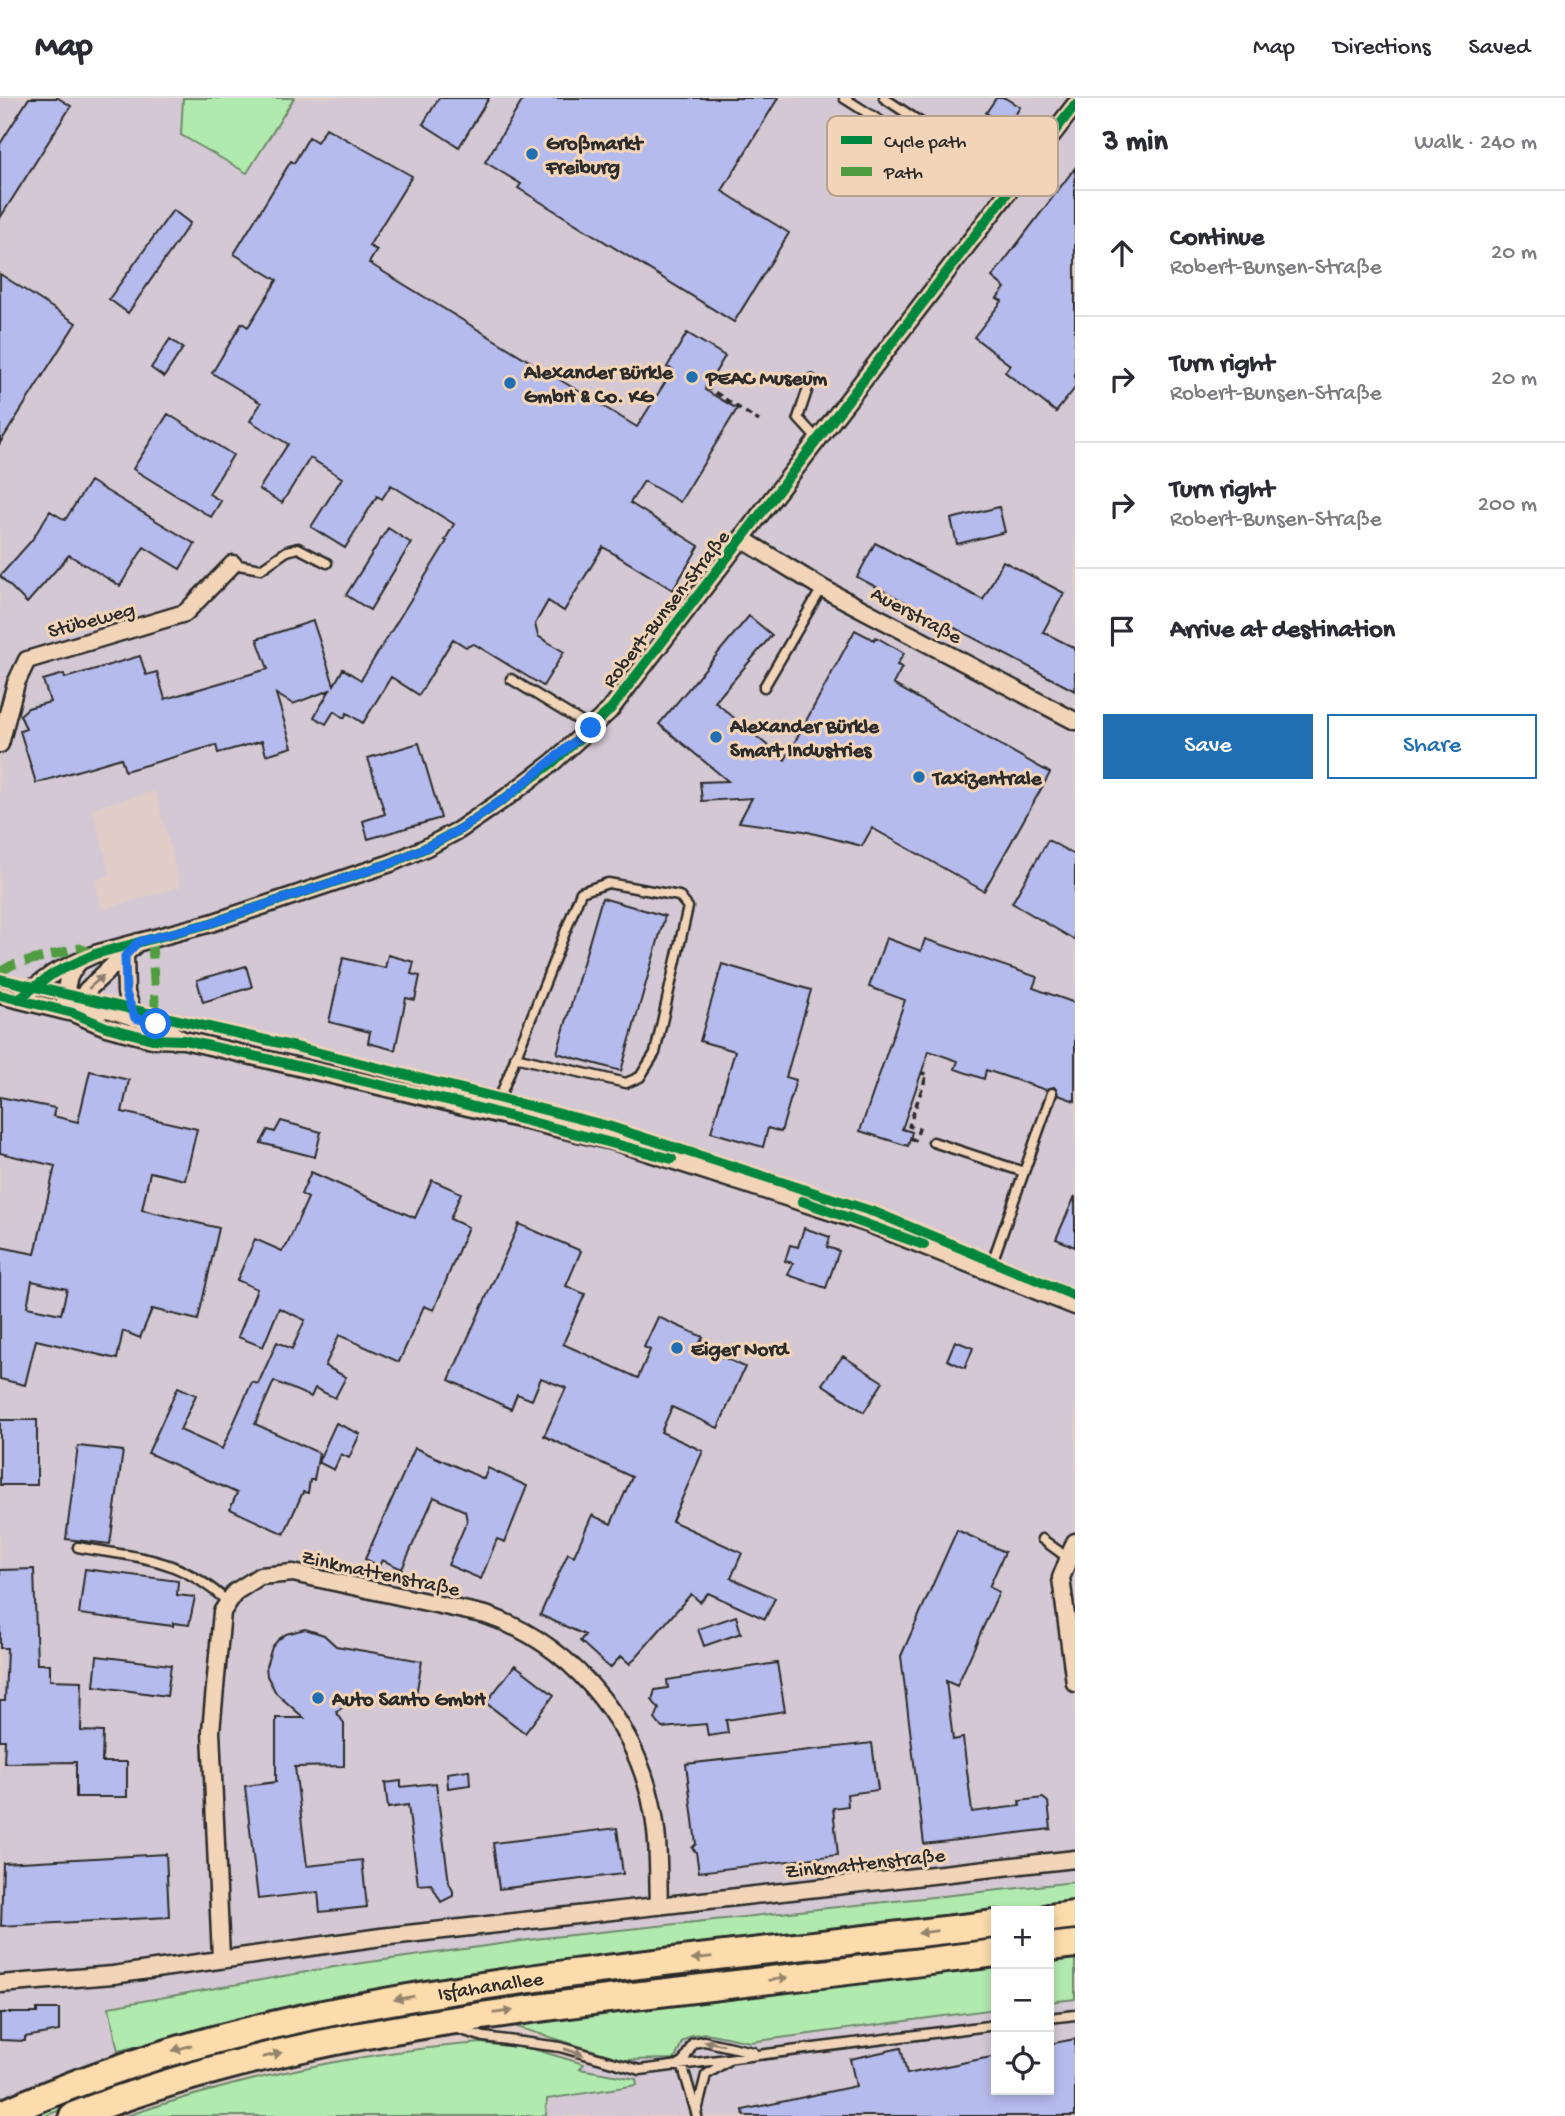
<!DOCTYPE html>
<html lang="en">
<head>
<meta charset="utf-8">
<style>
	:root { --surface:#fff; --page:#f2f2f3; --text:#2b2b33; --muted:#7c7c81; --line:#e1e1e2; --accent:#1f6fb2 }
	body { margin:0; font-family:"Gochi Hand",sans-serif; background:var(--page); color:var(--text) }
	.controls { position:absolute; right:21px; bottom:21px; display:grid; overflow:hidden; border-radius:0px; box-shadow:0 4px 10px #0003 }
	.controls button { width:63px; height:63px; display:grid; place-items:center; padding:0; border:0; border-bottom:2px solid var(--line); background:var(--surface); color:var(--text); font:35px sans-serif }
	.stop { position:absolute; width:21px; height:21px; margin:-16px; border:5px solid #1a73e8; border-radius:50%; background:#fff }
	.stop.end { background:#1a73e8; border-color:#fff; box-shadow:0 2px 7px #0008 }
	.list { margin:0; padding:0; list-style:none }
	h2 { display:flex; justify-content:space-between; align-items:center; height:91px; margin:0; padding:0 28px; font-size:30px }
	h2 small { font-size:23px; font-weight:400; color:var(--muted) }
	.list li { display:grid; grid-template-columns:46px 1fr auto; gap:21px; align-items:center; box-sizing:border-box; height:126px; padding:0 28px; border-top:2px solid var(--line) }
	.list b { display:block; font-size:26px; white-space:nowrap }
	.list p { margin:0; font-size:23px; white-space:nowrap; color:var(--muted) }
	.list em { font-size:23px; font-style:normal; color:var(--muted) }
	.actions { display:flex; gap:14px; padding:21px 28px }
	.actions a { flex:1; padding:16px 0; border:2px solid var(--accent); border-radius:0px; text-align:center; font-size:24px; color:var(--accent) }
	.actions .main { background:var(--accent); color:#fff }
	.icon { flex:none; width:38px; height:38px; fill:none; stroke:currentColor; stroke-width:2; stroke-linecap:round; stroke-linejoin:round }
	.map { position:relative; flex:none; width:1075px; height:2018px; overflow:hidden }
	header { display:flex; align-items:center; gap:42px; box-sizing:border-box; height:98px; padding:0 35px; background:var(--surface); border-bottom:2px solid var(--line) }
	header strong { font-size:33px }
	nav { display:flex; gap:38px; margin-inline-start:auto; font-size:24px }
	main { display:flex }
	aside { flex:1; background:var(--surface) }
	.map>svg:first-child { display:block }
</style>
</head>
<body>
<header>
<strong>Map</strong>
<nav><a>Map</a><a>Directions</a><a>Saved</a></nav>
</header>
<main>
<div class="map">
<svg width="1075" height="2018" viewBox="0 0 1075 2018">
	<rect width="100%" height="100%" fill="#e0cdc8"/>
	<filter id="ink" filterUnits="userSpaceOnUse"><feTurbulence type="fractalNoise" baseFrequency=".0143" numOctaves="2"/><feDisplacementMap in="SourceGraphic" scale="14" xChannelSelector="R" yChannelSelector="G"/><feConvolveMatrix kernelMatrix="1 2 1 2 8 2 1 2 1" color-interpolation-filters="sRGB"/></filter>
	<g filter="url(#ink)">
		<path fill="#d3c8d3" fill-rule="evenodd" d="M 0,0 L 1075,0 L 1075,1784 L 543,1840 L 334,1869 L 109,1909 L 118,1953 L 0,2005 ZM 155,693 L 181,789 L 102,812 L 94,782 L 110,777 L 92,710 Z
			M 1075,1901 L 1075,2018 L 546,2018 L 547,2001 L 637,1987 L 636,1981 L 579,1971 L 600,1954 L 625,1962 L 674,1961 L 682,1944 L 692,1937 L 706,1935 L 750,1944 L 996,1911 L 996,1992 L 1049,1992 L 1049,1904 Z"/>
		<path fill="#b1eaae" stroke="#6e8a6c" stroke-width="2" d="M 183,0 L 294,0 L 247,75 L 181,37 Z
			M 1075,1784 L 1075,1804 L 534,1869 L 368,1893 L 118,1953 L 109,1909 L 334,1869 L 543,1840 Z
			M 996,1837 L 996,1843 L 662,1883 L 68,2009 L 45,2018 L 21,2018 L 197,1956 L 460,1900 Z
			M 1075,1860 L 1075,1901 L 1049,1904 L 1049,1863 Z
			M 996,1868 L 996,1911 L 750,1944 L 706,1935 L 692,1937 L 682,1944 L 675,1961 L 625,1962 L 517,1929 L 516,1922 Z
			M 481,1945 L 533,1951 L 584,1966 L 580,1971 L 636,1981 L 637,1987 L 547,2001 L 546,2018 L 126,2018 C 241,1980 360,1954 481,1945 Z"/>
		<path fill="#b6bbed" stroke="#2b2b2b" stroke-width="2" fill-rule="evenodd" d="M 29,0 L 58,0 L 71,8 L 0,120 L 0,46 Z
			M 439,0 L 489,0 L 459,49 L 423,26 Z
			M 524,0 L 778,0 L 722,93 L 789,135 L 734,224 L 518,90 L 521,86 L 485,64 Z
			M 996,0 L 1005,0 L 1020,9 L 1008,29 L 986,15 Z
			M 326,30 L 412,78 L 369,148 L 377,152 L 369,165 L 637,329 L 673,272 L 667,269 L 687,235 L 725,258 L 705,292 L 737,311 L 680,404 L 644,383 L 630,405 L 699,448 L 673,492 L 603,449 L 564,513 L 548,503 L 535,526 L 538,538 L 564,554 L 543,588 L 474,546 L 466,549 L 453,541 L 419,597 L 391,579 L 363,625 L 347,615 L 344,620 L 334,613 L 326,626 L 314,619 L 330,592 L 293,606 L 276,596 L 292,649 L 266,657 L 262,643 L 218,655 L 216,647 L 125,673 L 121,660 L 36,685 L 20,633 L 26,631 L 20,617 L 28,610 L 50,604 L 43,582 L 64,576 L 65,580 L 140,558 L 146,577 L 157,574 L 165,601 L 268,571 L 257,541 L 313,523 L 334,587 L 343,571 L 361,582 L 447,443 L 445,442 L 454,426 L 391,387 L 382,401 L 377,398 L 345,450 L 311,429 L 342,380 L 310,360 L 282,405 L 259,391 L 288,346 L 250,323 L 261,305 L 212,275 L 242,225 L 248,229 L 277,182 L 234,156 L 291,63 L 294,65 L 309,39 L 317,44 Z
			M 1075,70 L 1075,290 L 1056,314 L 1005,274 L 1010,267 L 974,239 L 1002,203 L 997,200 L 1005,190 L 992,179 Z
			M 173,112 L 190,125 L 128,215 L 109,201 Z
			M 0,176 L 76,225 L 0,345 Z
			M 170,241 L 183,250 L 164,279 L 151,270 Z
			M 168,316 L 233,357 L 209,396 L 221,403 L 211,419 L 133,371 Z
			M 90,383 L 195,446 L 180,471 L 144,449 L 120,488 L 69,457 L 27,505 L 0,478 L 32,442 L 50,413 L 65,422 Z
			M 999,409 L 1005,434 L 957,446 L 951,421 Z
			M 388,430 L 411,445 L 370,512 L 346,497 Z
			M 875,445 L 983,502 L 1003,463 L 1064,495 L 1043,534 L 1075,550 L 1075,593 L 857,479 Z
			M 749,518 L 772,537 L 715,604 L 785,662 L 855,532 L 874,542 L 876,539 L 904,555 L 897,567 L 902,569 L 893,586 L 1050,675 L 984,793 L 872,730 L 862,748 L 804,733 L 739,724 L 752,700 L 702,703 L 700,684 L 728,683 L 659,626 Z
			M 419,645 L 441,720 L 368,741 L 363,723 L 385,716 L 368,660 Z
			M 1048,742 L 1075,757 L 1075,842 L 1012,805 Z
			M 602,800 L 665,818 L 621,973 L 557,955 Z
			M 886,840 L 921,853 L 925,841 L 1037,879 L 1033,890 L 1075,905 L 1075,1003 L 1058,997 L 1054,989 L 1046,992 L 986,972 L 984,981 L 955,971 L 958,963 L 929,953 L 902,1031 L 912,1034 L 908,1048 L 860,1033 L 905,902 L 869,889 Z
			M 388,857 L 414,864 L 411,876 L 420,878 L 415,902 L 406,900 L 395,952 L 368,945 L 370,934 L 329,924 L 343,860 L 385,870 Z
			M 722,866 L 811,892 L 786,979 L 796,982 L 781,1034 L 768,1030 L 763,1049 L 711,1034 L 735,953 L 700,943 Z
			M 246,868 L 252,889 L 203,904 L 197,882 Z
			M 90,973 L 129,982 L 122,1014 L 197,1031 L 185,1082 L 150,1074 L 142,1112 L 219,1130 L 198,1222 L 152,1211 L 140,1240 L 123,1233 L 117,1261 L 36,1242 L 25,1287 L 0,1281 L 0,1149 L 35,1156 L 55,1068 L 0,1055 L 0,999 L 55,1010 L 53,1018 L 78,1024 ZM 32,1183 L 67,1191 L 61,1216 L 27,1209 Z
			M 281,1023 L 321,1034 L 315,1059 L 261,1045 L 268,1032 L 275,1034 Z
			M 311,1074 L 415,1120 L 432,1082 L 461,1095 L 450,1121 L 468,1129 L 434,1212 L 424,1208 L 399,1264 L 339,1237 L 325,1268 L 346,1279 L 335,1300 L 315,1290 L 311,1299 L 274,1283 L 255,1326 L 319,1355 L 314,1382 L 310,1382 L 308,1395 L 303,1394 L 284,1436 L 230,1411 L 237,1395 L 148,1355 L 178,1289 L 196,1297 L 180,1332 L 222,1351 L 252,1284 L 258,1286 L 277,1244 L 292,1251 L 305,1222 L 279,1210 L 263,1249 L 238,1239 L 257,1191 L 237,1182 L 255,1141 L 282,1153 L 287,1147 L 308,1100 L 301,1096 Z
			M 1075,1098 L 1075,1149 L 1056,1141 Z
			M 519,1126 L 581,1153 L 566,1188 L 585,1196 L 563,1246 L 638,1280 L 650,1252 L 644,1249 L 658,1219 L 703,1239 L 698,1248 L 745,1269 L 718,1330 L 672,1309 L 661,1334 L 703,1353 L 672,1423 L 742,1455 L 731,1480 L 775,1500 L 765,1521 L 708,1495 L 700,1504 L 691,1496 L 630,1566 L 621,1558 L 610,1570 L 580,1543 L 585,1537 L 540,1517 L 568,1455 L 574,1458 L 592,1417 L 611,1426 L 632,1379 L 544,1338 L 566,1290 L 541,1280 L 532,1302 L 517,1296 L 511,1311 L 449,1282 Z
			M 804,1130 L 830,1139 L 827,1149 L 839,1153 L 826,1190 L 788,1177 L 793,1165 L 785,1163 L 790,1147 L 798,1149 Z
			M 955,1243 L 973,1250 L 965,1270 L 947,1262 Z
			M 843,1258 L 883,1284 L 864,1314 L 822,1286 Z
			M 0,1322 L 37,1322 L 37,1387 L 0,1387 Z
			M 336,1325 L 360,1336 L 349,1360 L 341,1356 L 334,1372 L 318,1364 Z
			M 78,1348 L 123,1353 L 110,1446 L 66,1441 Z
			M 415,1350 L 484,1381 L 488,1370 L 527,1388 L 505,1444 L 497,1441 L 481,1481 L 448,1467 L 467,1423 L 465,1413 L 434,1399 L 402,1471 L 382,1462 L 379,1468 L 365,1461 Z
			M 957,1432 L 1005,1454 L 989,1489 L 999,1494 L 957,1588 L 946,1583 L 953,1642 L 963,1640 L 972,1714 L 1020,1708 L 1019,1703 L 1043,1700 L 1048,1704 L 1051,1731 L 924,1746 L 901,1558 Z
			M 34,1471 L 37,1566 L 50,1566 L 50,1582 L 82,1583 L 81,1633 L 103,1634 L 102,1664 L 127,1664 L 127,1699 L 76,1699 L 76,1664 L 4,1665 L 5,1642 L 0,1642 L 0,1603 L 5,1603 L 7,1550 L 0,1550 L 0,1472 Z
			M 85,1471 L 178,1483 L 177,1497 L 195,1499 L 189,1527 L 173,1525 L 173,1528 L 79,1516 Z
			M 736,1518 L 741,1535 L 704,1548 L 698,1531 Z
			M 305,1531 L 324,1537 L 336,1548 L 422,1563 L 414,1608 L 358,1599 L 336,1614 L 344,1625 L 344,1668 L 295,1669 L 307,1768 L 362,1762 L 367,1809 L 320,1814 L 318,1794 L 258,1801 L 245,1688 L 276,1684 L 276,1620 L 304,1620 L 276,1595 L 267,1578 L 266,1568 L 272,1549 L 278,1542 L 286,1536 Z
			M 97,1558 L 171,1567 L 167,1598 L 94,1588 Z
			M 777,1565 L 785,1613 L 726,1622 L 728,1635 L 708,1638 L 706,1626 L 662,1630 L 655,1621 L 659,1611 L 652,1602 L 655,1592 L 668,1590 L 667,1582 Z
			M 515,1567 L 554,1597 L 525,1635 L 486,1605 Z
			M 872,1645 L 878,1692 L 847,1696 L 848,1708 L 833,1710 L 838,1757 L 699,1774 L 696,1754 L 692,1750 L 696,1746 L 686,1666 Z
			M 469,1672 L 470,1687 L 448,1690 L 447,1675 Z
			M 401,1683 L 401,1689 L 436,1685 L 449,1785 L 453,1793 L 453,1798 L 441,1804 L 431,1786 L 418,1787 L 408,1707 L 388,1710 L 385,1685 Z
			M 617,1730 L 623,1776 L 499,1791 L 493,1745 Z
			M 166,1756 L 169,1819 L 1,1828 L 3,1765 Z
			M 37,1911 L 59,1911 L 59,1933 L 25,1939 L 25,1943 L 0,1942 L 0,1915 L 37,1915 Z
			M 1075,1941 L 1075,2018 L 744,2018 L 743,2012 L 856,1988 L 850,1961 L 901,1950 L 907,1976 L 996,1958 L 996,1992 L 1049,1992 L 1049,1946 Z"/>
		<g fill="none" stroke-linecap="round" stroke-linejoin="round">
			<g stroke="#2b2b2b" stroke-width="13">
				<path id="service" d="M 844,0 L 918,47
					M 884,0 L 929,30
					M 945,41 L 953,58
					M 935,57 L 953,58 L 1010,92
					M 811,281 L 798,320 L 818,342
					M 233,466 L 261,471 L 287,453 L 298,450 L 327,465
					M 511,581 L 591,630
					M 764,589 L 822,490
					M 494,1014 L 581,794 L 608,785 L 679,798 L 688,809 L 655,955 L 640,979 L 626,985 L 515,959
					M 933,1044 L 1024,1074
					M 989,1173 L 1052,995
					M 1042,1441 L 1068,1460
					M 78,1449 C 143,1461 177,1458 228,1504
					M 1049,1920 L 1075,1917
					M 458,1931 L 484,1939 L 560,1949 L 640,1972 L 996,1927
					M 697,2013 L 706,1977 L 727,1963
					M 697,2018 L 682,1966 L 693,1945 L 704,1943 L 753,1954"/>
			</g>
			<g stroke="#2b2b2b" stroke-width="21">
				<path id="minor" d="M 742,441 L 822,490 L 1075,623
					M 0,646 L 16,585 L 27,562 L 185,515 L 233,466
					M 125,858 L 126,895 L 135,920
					M 0,897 L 73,915 L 106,929 L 152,941 L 184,942 L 616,1044 L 869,1126 L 1075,1208
					M 18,901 L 54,875 L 95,856 L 211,825 L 391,765 L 425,750 L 459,732 L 507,699 L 552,665 L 609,613 L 1075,7
					M 66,913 C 66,894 64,880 78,865
					M 73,915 L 87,892 L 138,844
					M 74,915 L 108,911 L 156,926 L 181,941
					M 1075,1444 L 1061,1480 L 1075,1585
					M 221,1860 L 211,1633 L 222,1514 L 235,1494 L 260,1478 L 293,1475 L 486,1517 C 578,1548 646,1636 656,1733 C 659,1758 658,1783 659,1808
					M 0,1886 L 113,1877 L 381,1839 L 1075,1761"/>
			</g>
			<g stroke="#2b2b2b" stroke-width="32">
				<g id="trunk">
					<path d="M 1049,1820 L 1075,1817"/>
					<path d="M 1049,1849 L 1075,1846"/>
					<path id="s1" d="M 0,2017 C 179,1936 373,1902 566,1876 C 709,1858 853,1843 996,1826"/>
					<path d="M 73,2018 C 258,1946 454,1919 650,1896 C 765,1883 881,1869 996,1855"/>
				</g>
			</g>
			<path stroke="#2b2b2b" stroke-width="3.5" stroke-dasharray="7 5" stroke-linecap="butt" d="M 705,288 L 759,323
				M 910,1040 L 915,1042 L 919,1031 L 909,1028 L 927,976 L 921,975"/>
			<use href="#service" stroke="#f2d5b8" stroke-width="8"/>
			<use href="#minor" stroke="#f2d5b8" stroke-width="16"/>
			<use href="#trunk" stroke="#fcdcac" stroke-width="26"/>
			<path stroke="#4f9d41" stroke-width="9" stroke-dasharray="18 9" stroke-linecap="butt" d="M 0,874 L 12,867 L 79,850 L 95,856
				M 152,941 L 156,926 L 152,842"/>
			<g stroke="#f2d5b8" stroke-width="15">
				<path id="cycleway" d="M 0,881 L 292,948 L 608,1028 L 877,1115 L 1075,1198
					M 0,897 L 73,915 L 106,929 L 152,941 L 184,942 L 459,1005 L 672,1061
					M 18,901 L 54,875 L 95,856 L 211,825 L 391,765 L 425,750 L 459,732 L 507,699 L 552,665 L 609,613 L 1075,7
					M 802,1103 L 924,1147"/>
			</g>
			<use href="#cycleway" stroke="#00873e" stroke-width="10"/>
		</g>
		<defs><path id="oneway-solid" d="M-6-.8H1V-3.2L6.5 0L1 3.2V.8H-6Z" transform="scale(1.75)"/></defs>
		<g fill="#8e8072">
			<use href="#oneway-solid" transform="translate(96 884) rotate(-42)"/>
			<use href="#oneway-solid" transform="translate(714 1945) rotate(-170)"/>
			<use href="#oneway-solid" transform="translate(574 1954) rotate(19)"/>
		</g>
		<g fill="#94846c">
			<use href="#oneway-solid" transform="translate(928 1834) rotate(173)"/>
			<use href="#oneway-solid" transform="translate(702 1860) rotate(173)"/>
			<use href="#oneway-solid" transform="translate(778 1881) rotate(-7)"/>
			<use href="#oneway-solid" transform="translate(404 1900) rotate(170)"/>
			<use href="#oneway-solid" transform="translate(503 1914) rotate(-8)"/>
			<use href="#oneway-solid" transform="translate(182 1950) rotate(163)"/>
			<use href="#oneway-solid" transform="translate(272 1957) rotate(-14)"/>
		</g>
	</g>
	<g fill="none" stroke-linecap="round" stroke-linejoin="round" filter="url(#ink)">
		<path stroke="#1a73e8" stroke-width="9" d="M 156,926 L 135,920 L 126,895 L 125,858 L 138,844 L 211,825 L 391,765 L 425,750 L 459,732 L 507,699 L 591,630"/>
	</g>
	<g fill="#1f6fb2" stroke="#f2d5b8" stroke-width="2.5">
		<circle cx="532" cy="56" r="7"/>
		<circle cx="692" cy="279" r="7"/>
		<circle cx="510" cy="285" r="7"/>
		<circle cx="716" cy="639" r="7"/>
		<circle cx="919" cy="679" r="7"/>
		<circle cx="677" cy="1250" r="7"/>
		<circle cx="318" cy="1600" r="7"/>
	</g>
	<g text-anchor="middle" stroke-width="6" stroke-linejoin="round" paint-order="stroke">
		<g font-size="21" font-weight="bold" fill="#2b2b2b" stroke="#f2d5b8" text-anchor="start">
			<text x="546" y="51">Großmarkt<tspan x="546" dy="24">Freiburg</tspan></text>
			<text x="524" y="280">Alexander Bürkle<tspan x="524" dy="24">GmbH &amp; Co. KG</tspan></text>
			<text x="706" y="286">PEAC Museum</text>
			<text x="730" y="634">Alexander Bürkle<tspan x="730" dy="24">Smart Industries</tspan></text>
			<text x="933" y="686">Taxizentrale</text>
			<text x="691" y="1257">Eiger Nord</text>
			<text x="332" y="1607">Auto Santo GmbH</text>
		</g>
		<g font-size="21" fill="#2b2b2b" stroke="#f2d5b8">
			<text transform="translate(665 510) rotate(-52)" y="7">Robert-Bunsen-Straße</text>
			<text transform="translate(917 516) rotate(28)" y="7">Auerstraße</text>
			<text transform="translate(91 521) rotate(-15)" y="7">Stübeweg</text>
			<text transform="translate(381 1474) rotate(12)" y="7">Zinkmattenstraße</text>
			<text transform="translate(865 1764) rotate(-6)" y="7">Zinkmattenstraße</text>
			<text dy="7" stroke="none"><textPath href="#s1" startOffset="509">Isfahanallee</textPath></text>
		</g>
	</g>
	<rect x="827" y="18" width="231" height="80" rx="10" fill="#f2d5b8" stroke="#b6a28e" stroke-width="2"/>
	<rect x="841" y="38" width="31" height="8" fill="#00873e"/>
	<rect x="841" y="69" width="31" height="9" fill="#4f9d41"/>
	<g font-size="19" fill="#2b2b2b">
		<text x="884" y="49">Cycle path</text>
		<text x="884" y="80">Path</text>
	</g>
</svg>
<div class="controls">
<button>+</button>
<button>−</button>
<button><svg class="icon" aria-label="locate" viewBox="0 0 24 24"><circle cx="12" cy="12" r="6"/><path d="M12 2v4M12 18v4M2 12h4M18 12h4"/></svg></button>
</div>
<div class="stop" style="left:156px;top:926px"></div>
<div class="stop end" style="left:591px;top:630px"></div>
</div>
<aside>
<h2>3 min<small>Walk · 240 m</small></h2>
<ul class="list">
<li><svg class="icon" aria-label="ahead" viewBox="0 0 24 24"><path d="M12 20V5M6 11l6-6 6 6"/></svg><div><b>Continue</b><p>Robert-Bunsen-Straße</p></div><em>20 m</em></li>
<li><svg class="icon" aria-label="right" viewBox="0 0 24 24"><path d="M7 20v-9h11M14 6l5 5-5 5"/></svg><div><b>Turn right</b><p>Robert-Bunsen-Straße</p></div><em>20 m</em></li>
<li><svg class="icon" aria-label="right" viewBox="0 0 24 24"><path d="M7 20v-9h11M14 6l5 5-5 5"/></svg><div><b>Turn right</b><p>Robert-Bunsen-Straße</p></div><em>200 m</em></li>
<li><svg class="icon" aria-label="arrive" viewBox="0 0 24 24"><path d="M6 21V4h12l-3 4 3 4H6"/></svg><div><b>Arrive at destination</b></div></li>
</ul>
<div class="actions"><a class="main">Save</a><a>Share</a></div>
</aside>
</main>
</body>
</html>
